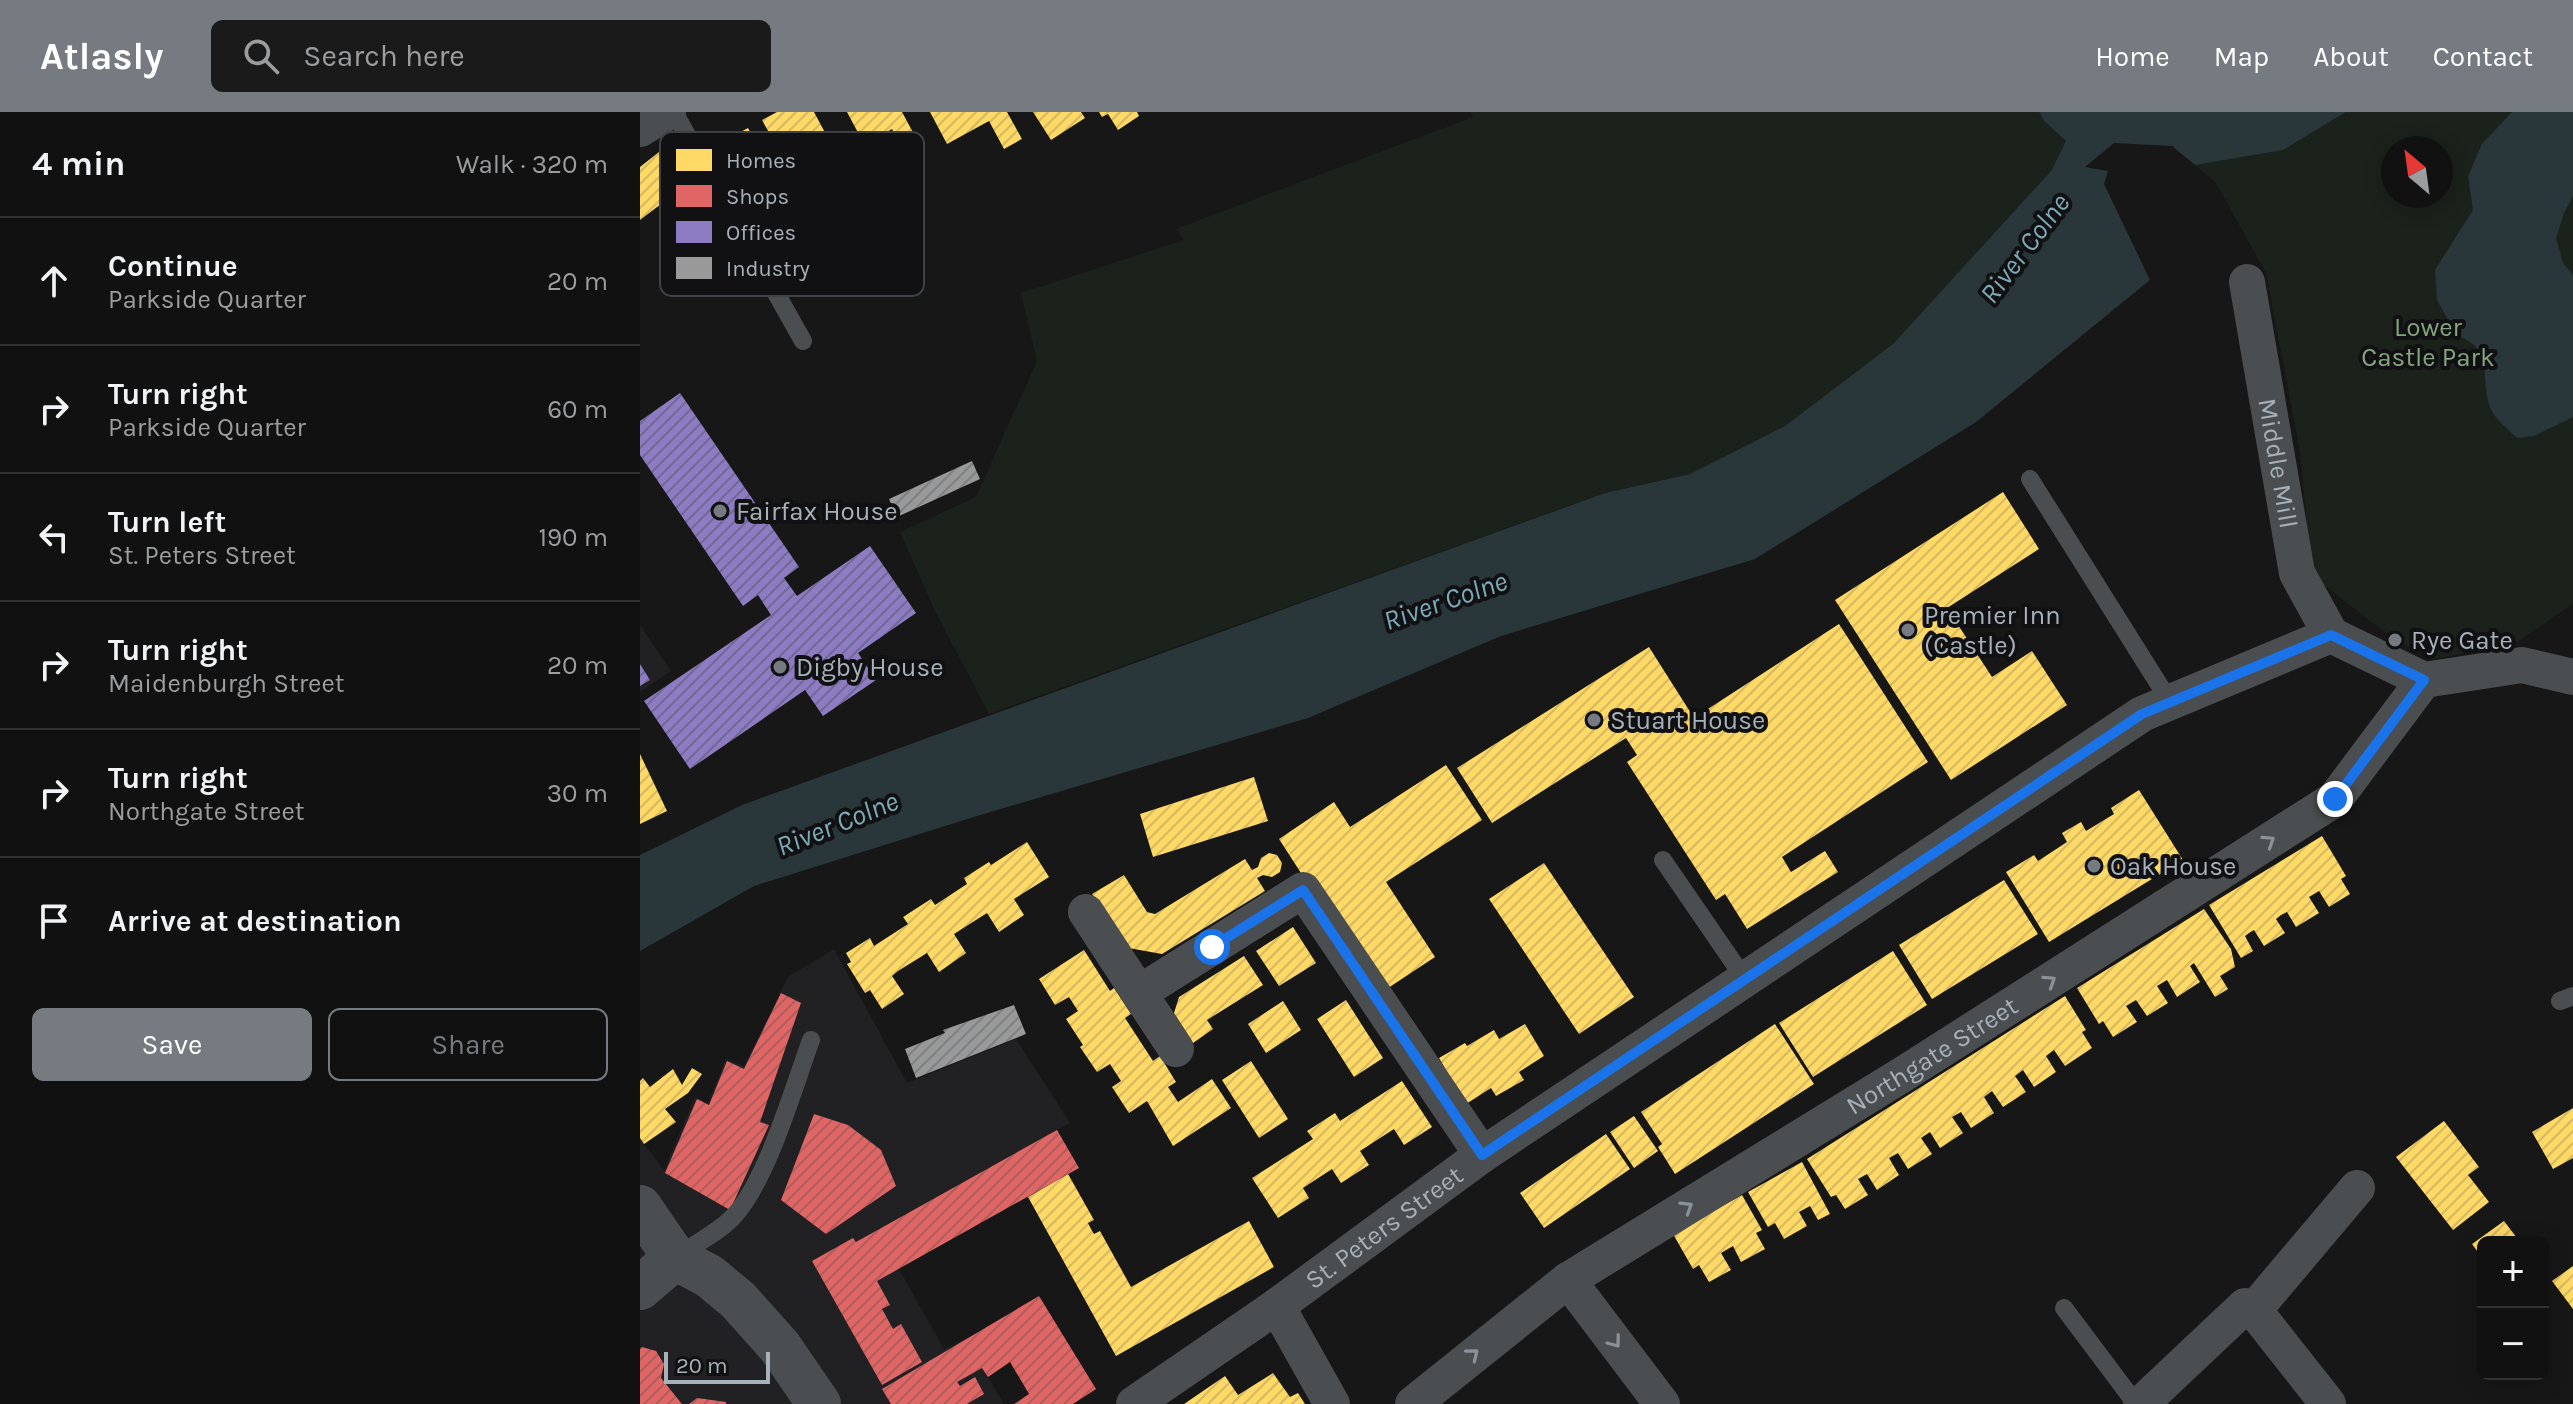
<!DOCTYPE html>
<html lang="en">
<head>
<meta charset="utf-8">
<style>
	:root { --surface:#111; --page:#1a1a1a; --text:#f1f3f6; --muted:#9c9d9f; --line:#303131; --accent:#757b80 }
	body { margin:0; font-family:Karla,sans-serif; background:var(--page); color:var(--text) }
	.controls { position:absolute; right:24px; bottom:24px; display:grid; overflow:hidden; border-radius:12px; box-shadow:0 4px 20px #0003 }
	.controls button { width:72px; height:72px; display:grid; place-items:center; padding:0; border:0; border-bottom:2px solid var(--line); background:var(--surface); color:var(--text); font:40px sans-serif }
	.compass { position:absolute; left:1741px; top:24px; width:72px; height:72px; border-radius:50%; background:var(--surface); box-shadow:0 4px 20px #0003; rotate:331deg }
	.scale { position:absolute; left:24px; bottom:20px; width:106px; box-sizing:border-box; padding-left:8px; border:4px solid #a7b1b9; border-top:0; font-size:22px; line-height:28px; white-space:nowrap; color:#a7b1b9; -webkit-text-stroke:6px #111113; paint-order:stroke }
	.stop { position:absolute; width:24px; height:24px; margin:-18px; border:6px solid #1a73e8; border-radius:50%; background:#fff }
	.stop.end { background:#1a73e8; border-color:#fff; box-shadow:0 2px 8px #0008 }
	.list { margin:0; padding:0; list-style:none }
	h2 { display:flex; justify-content:space-between; align-items:center; height:104px; margin:0; padding:0 32px; font-size:34px }
	h2 small { font-size:26px; font-weight:400; color:var(--muted) }
	.list li { display:grid; grid-template-columns:52px 1fr auto; gap:24px; align-items:center; box-sizing:border-box; height:128px; padding:0 32px; border-top:2px solid var(--line) }
	.list b { display:block; font-size:30px; white-space:nowrap }
	.list p { margin:0; font-size:26px; white-space:nowrap; color:var(--muted) }
	.list em { font-size:26px; font-style:normal; color:var(--muted) }
	.actions { display:flex; gap:16px; padding:24px 32px }
	.actions a { flex:1; padding:18px 0; border:2px solid var(--accent); border-radius:12px; text-align:center; font-size:28px; color:var(--accent) }
	.actions .main { background:var(--accent); color:#fff }
	.icon { flex:none; width:44px; height:44px; fill:none; stroke:currentColor; stroke-width:2; stroke-linecap:round; stroke-linejoin:round }
	.map { position:relative; flex:none; width:1933px; height:1292px; overflow:hidden }
	header { display:flex; align-items:center; gap:48px; box-sizing:border-box; height:112px; padding:0 40px; background:var(--accent); color:#fff }
	header strong { font-size:38px }
	nav { display:flex; gap:44px; margin-inline-start:auto; font-size:28px }
	.search { width:560px; height:72px; background:var(--page); display:flex; align-items:center; gap:20px; box-sizing:border-box; padding:0 28px; border-radius:12px; color:var(--muted); font-size:30px }
	main { display:flex }
	aside { flex:1; background:var(--surface) }
	.map>svg:first-child { display:block }
</style>
</head>
<body>
<header>
<strong>Atlasly</strong>
<div class="search"><svg class="icon" aria-label="search" viewBox="0 0 24 24"><circle cx="10" cy="10" r="6"/><path d="M15 15l6 6"/></svg>Search here</div>
<nav><a>Home</a><a>Map</a><a>About</a><a>Contact</a></nav>
</header>
<main>
<aside>
<h2>4 min<small>Walk · 320 m</small></h2>
<ul class="list">
<li><svg class="icon" aria-label="ahead" viewBox="0 0 24 24"><path d="M12 20V5M6 11l6-6 6 6"/></svg><div><b>Continue</b><p>Parkside Quarter</p></div><em>20 m</em></li>
<li><svg class="icon" aria-label="right" viewBox="0 0 24 24"><path d="M7 20v-9h11M14 6l5 5-5 5"/></svg><div><b>Turn right</b><p>Parkside Quarter</p></div><em>60 m</em></li>
<li><svg class="icon" aria-label="left" viewBox="0 0 24 24"><path d="M17 20v-9H6M10 6l-5 5 5 5"/></svg><div><b>Turn left</b><p>St. Peters Street</p></div><em>190 m</em></li>
<li><svg class="icon" aria-label="right" viewBox="0 0 24 24"><path d="M7 20v-9h11M14 6l5 5-5 5"/></svg><div><b>Turn right</b><p>Maidenburgh Street</p></div><em>20 m</em></li>
<li><svg class="icon" aria-label="right" viewBox="0 0 24 24"><path d="M7 20v-9h11M14 6l5 5-5 5"/></svg><div><b>Turn right</b><p>Northgate Street</p></div><em>30 m</em></li>
<li><svg class="icon" aria-label="arrive" viewBox="0 0 24 24"><path d="M6 21V4h12l-3 4 3 4H6"/></svg><div><b>Arrive at destination</b></div></li>
</ul>
<div class="actions"><a class="main">Save</a><a>Share</a></div>
</aside>
<div class="map">
<svg width="1933" height="1292" viewBox="0 0 1933 1292">
	<defs>
		<pattern id="homes-hatch" width="6" height="6" patternUnits="userSpaceOnUse" patternTransform="scale(2)"><rect width="6" height="6" fill="#ffd966"/><path d="M-1 1l2-2M0 6l6-6M5 7l2-2" fill="none" stroke="#d6b85d"/></pattern>
		<pattern id="shops-hatch" width="6" height="6" patternUnits="userSpaceOnUse" patternTransform="scale(2)"><rect width="6" height="6" fill="#e06666"/><path d="M-1 1l2-2M0 6l6-6M5 7l2-2" fill="none" stroke="#b45a5a"/></pattern>
		<pattern id="offices-hatch" width="6" height="6" patternUnits="userSpaceOnUse" patternTransform="scale(2)"><rect width="6" height="6" fill="#8e7cc3"/><path d="M-1 1l2-2M0 6l6-6M5 7l2-2" fill="none" stroke="#726799"/></pattern>
		<pattern id="industry-hatch" width="6" height="6" patternUnits="userSpaceOnUse" patternTransform="scale(2)"><rect width="6" height="6" fill="#999"/><path d="M-1 1l2-2M0 6l6-6M5 7l2-2" fill="none" stroke="#7f8081"/></pattern>
	</defs>
	<rect width="100%" height="100%" fill="#171717"/>
	<path fill="#212123" d="M 0,513 L 31,559 L 0,580 Z
		M 194,837 L 267,971 L 376,927 L 430,1011 L 237,1118 L 304,1237 L 325,1227 L 364,1292 L 0,1292 L 0,1027 L 24,1058 L 55,985 L 68,991 L 86,947 L 104,954 L 148,865 Z"/>
	<path fill="#1b221b" fill-rule="evenodd" d="M 830,0 L 1399,0 L 1404,9 L 1426,29 L 1411,59 L 1253,232 L 1145,314 L 1050,362 L 964,381 L 349,602 L 295,499 L 260,420 L 336,385 L 397,249 L 381,181 L 544,128 L 536,117 L 833,5 Z
		M 1706,0 L 1933,0 L 1933,492 L 1874,532 L 1793,547 L 1755,528 L 1672,464 L 1660,340 L 1626,161 L 1576,71 L 1555,53 L 1643,38 ZM 1753,36 L 1801,36 L 1801,84 L 1753,84 Z"/>
	<path fill="#29373a" d="M 1399,0 L 1706,0 L 1643,38 L 1555,53 L 1532,34 L 1474,31 L 1445,55 L 1468,59 L 1464,72 L 1510,168 L 1336,310 L 1115,447 L 861,524 L 668,606 L 337,704 L 114,774 L 0,839 L 0,743 L 102,693 L 965,381 L 1050,362 L 1145,314 L 1253,232 L 1411,59 L 1426,29 L 1404,9 Z
		M 1872,0 L 1933,0 L 1933,84 L 1924,101 L 1916,126 L 1923,151 L 1933,163 L 1933,305 L 1894,324 L 1877,326 C 1868,317 1852,305 1849,292 C 1841,264 1853,235 1817,224 L 1797,188 L 1795,158 L 1833,98 L 1828,64 L 1842,32 Z"/>
	<path fill="url(#homes-hatch)" d="M 137,0 L 174,0 L 198,45 L 183,53 L 174,36 L 160,44 L 169,61 L 155,68 L 122,8 Z
		M 207,0 L 262,0 L 276,26 L 261,34 L 252,17 L 238,25 L 259,64 L 245,71 Z
		M 290,0 L 367,0 L 382,27 L 364,37 L 349,9 L 307,32 Z
		M 393,0 L 441,0 L 445,6 L 411,28 Z
		M 459,0 L 497,0 L 499,4 L 478,18 L 468,2 L 462,5 Z
		M 108,16 L 129,55 L 123,58 L 135,79 L 108,94 L 97,72 L 92,75 L 71,36 Z
		M 24,36 L 50,70 L 0,108 L 0,55 Z
		M 1363,380 L 1399,437 L 1307,496 L 1352,565 L 1392,539 L 1427,593 L 1311,668 L 1195,488 Z
		M 1199,512 L 1288,650 L 1142,745 L 1151,760 L 1185,739 L 1198,760 L 1107,817 L 1085,782 L 1076,788 L 987,650 L 997,643 L 986,626 L 852,711 L 817,656 L 1009,535 L 1054,606 Z
		M 0,642 L 27,699 L 0,712 Z
		M 806,653 L 842,708 L 746,770 L 795,845 L 739,882 L 639,727 L 694,690 L 710,715 Z
		M 614,665 L 628,709 L 513,745 L 500,702 Z
		M 1499,678 L 1543,748 L 1409,830 L 1366,760 L 1394,743 L 1398,749 L 1427,730 L 1422,721 L 1441,710 L 1446,719 L 1474,702 L 1471,696 Z
		M 1682,724 L 1706,764 L 1701,767 L 1710,782 L 1689,795 L 1679,779 L 1669,785 L 1679,801 L 1656,815 L 1647,800 L 1641,803 L 1636,807 L 1645,821 L 1624,834 L 1614,818 L 1609,821 L 1605,824 L 1613,839 L 1601,846 L 1569,793 Z
		M 387,730 L 409,765 L 374,787 L 384,803 L 359,820 L 347,801 L 314,822 L 326,841 L 299,860 L 287,841 L 258,859 L 252,864 L 264,882 L 242,897 L 230,878 L 225,881 L 207,852 L 211,850 L 206,841 L 230,826 L 234,834 L 268,812 L 263,805 L 291,787 L 295,793 L 327,772 L 324,766 L 349,750 L 351,753 Z
		M 629,741 L 637,743 L 642,751 L 640,760 L 632,765 L 623,763 L 617,766 L 625,779 L 522,842 L 483,835 L 452,782 L 484,763 L 507,800 L 515,802 L 605,747 L 612,758 L 618,755 L 621,746 Z
		M 904,751 L 994,885 L 939,922 L 849,787 Z
		M 1364,768 L 1398,822 L 1292,887 L 1259,833 Z
		M 1564,797 L 1591,837 L 1595,855 L 1580,864 L 1588,877 L 1575,885 L 1554,851 L 1550,854 L 1560,870 L 1537,885 L 1527,868 L 1517,874 L 1528,891 L 1507,904 L 1496,888 L 1486,894 L 1497,910 L 1473,925 L 1463,909 L 1459,912 L 1437,876 Z
		M 653,815 L 676,851 L 639,874 L 616,839 Z
		M 444,838 L 470,879 L 474,876 L 491,902 L 485,906 L 513,949 L 520,944 L 536,970 L 528,975 L 538,990 L 572,967 L 591,996 L 533,1034 L 507,989 L 489,1001 L 472,975 L 481,969 L 470,952 L 457,960 L 440,935 L 443,933 L 426,907 L 438,899 L 429,885 L 415,893 L 399,867 Z
		M 1253,839 L 1287,893 L 1173,965 L 1139,911 Z
		M 604,844 L 623,873 L 567,908 L 573,917 L 553,931 L 534,901 L 539,885 Z
		M 1425,884 L 1446,918 L 1442,920 L 1452,936 L 1425,954 L 1414,938 L 1406,944 L 1416,960 L 1394,975 L 1383,958 L 1375,964 L 1386,980 L 1363,995 L 1352,979 L 1344,985 L 1354,1001 L 1331,1016 L 1321,1000 L 1312,1005 L 1323,1021 L 1300,1036 L 1290,1020 L 1281,1026 L 1292,1042 L 1268,1057 L 1258,1041 L 1249,1046 L 1259,1063 L 1237,1078 L 1227,1062 L 1218,1067 L 1228,1083 L 1205,1097 L 1196,1083 L 1191,1085 L 1167,1047 Z
		M 706,888 L 743,946 L 714,965 L 677,907 Z
		M 643,889 L 661,918 L 626,941 L 608,912 Z
		M 885,912 L 904,944 L 879,960 L 884,968 L 856,984 L 851,976 L 826,992 L 799,946 L 825,931 L 827,934 L 854,918 L 859,927 Z
		M 1135,912 L 1174,972 L 1035,1062 L 1018,1035 L 1022,1032 L 1001,1000 Z
		M 611,949 L 648,1007 L 619,1026 L 582,968 Z
		M 52,956 L 62,962 L 48,981 L 25,997 L 36,1010 L 4,1032 L 0,1026 L 0,969 L 3,966 L 10,975 L 33,957 L 42,973 Z
		M 762,969 L 792,1015 L 764,1033 L 754,1017 L 720,1039 L 729,1053 L 701,1071 L 692,1057 L 663,1076 L 669,1086 L 638,1106 L 612,1066 L 673,1027 L 667,1019 L 695,1001 L 700,1009 Z
		M 1933,996 L 1933,1046 L 1913,1057 L 1892,1020 Z
		M 994,1004 L 1018,1039 L 994,1056 L 970,1020 Z
		M 1804,1009 L 1839,1055 L 1828,1063 L 1849,1090 L 1813,1118 L 1756,1045 Z
		M 966,1022 L 990,1057 L 904,1116 L 880,1081 Z
		M 1162,1050 L 1190,1102 L 1178,1108 L 1170,1094 L 1159,1100 L 1167,1114 L 1144,1127 L 1135,1111 L 1128,1115 L 1108,1080 Z
		M 428,1062 L 454,1108 L 448,1111 L 451,1117 L 454,1122 L 460,1119 L 491,1175 L 609,1109 L 634,1155 L 476,1244 L 388,1085 Z
		M 1102,1083 L 1122,1118 L 1116,1121 L 1125,1137 L 1101,1150 L 1093,1134 L 1081,1141 L 1091,1158 L 1069,1170 L 1059,1153 L 1053,1157 L 1033,1122 Z
		M 1864,1109 L 1880,1130 L 1843,1130 L 1843,1147 L 1832,1132 Z
		M 1933,1154 L 1933,1197 L 1912,1169 Z
		M 633,1261 L 650,1285 L 658,1281 L 665,1292 L 544,1292 L 585,1264 L 598,1283 Z"/>
	<path fill="url(#shops-hatch)" d="M 141,881 L 161,891 L 120,1010 L 129,1013 L 90,1098 L 25,1061 L 57,987 L 69,993 L 87,949 L 104,957 Z
		M 174,1002 L 208,1013 L 241,1038 L 256,1074 L 186,1122 L 141,1088 Z
		M 417,1018 L 439,1056 L 237,1169 L 250,1193 L 242,1197 L 253,1217 L 261,1212 L 282,1250 L 242,1273 L 172,1149 L 213,1126 L 216,1130 Z
		M 399,1184 L 456,1277 L 433,1292 L 374,1292 L 389,1282 L 370,1250 L 348,1265 L 342,1256 L 317,1270 L 320,1274 L 335,1265 L 344,1282 L 327,1292 L 251,1292 L 242,1277 Z
		M 2,1235 L 16,1239 L 24,1252 L 21,1266 L 42,1292 L 0,1292 L 0,1237 Z
		M 57,1286 L 86,1290 L 86,1292 L 49,1292 Z"/>
	<path fill="url(#offices-hatch)" d="M 40,281 L 159,455 L 144,466 L 157,484 L 230,434 L 276,501 L 218,541 L 236,568 L 183,604 L 165,578 L 50,657 L 4,589 L 131,503 L 118,483 L 103,494 L 0,343 L 0,309 Z
		M 0,552 L 10,568 L 0,574 Z"/>
	<path fill="url(#industry-hatch)" d="M 332,349 L 340,367 L 257,405 L 249,387 Z
		M 374,893 L 386,922 L 276,966 L 265,937 L 305,921 L 303,918 Z"/>
	<g fill="none" stroke-linecap="round" stroke-linejoin="round">
		<path stroke="#4b4e50" stroke-width="18" d="M 34,0 L 163,229
			M 1390,367 L 1530,590
			M 1023,748 L 1106,869
			M 1920,889 L 1933,884
			M 37,1144 C 55,1132 79,1120 93,1105 C 127,1069 153,977 171,928
			M 1424,1196 L 1496,1292"/>
		<g stroke="#4b4e50" stroke-width="36">
			<path d="M 0,17 L 28,0"/>
			<path id="s1" d="M 1607,170 L 1657,461 L 1691,523"/>
			<path d="M 1691,523 L 1784,568 L 1882,553 L 1933,565"/>
			<path d="M 446,800 L 499,881 L 663,778 L 842,1043"/>
			<path d="M 499,881 L 536,937"/>
			<path d="M 928,1168 L 1022,1292"/>
			<path d="M 637,1194 L 692,1292"/>
			<path d="M 1614,1198 L 1717,1076"/>
			<path d="M 1614,1198 L 1688,1292"/>
			<path id="s2" d="M 494,1292 L 637,1194 L 842,1043 L 1502,602 L 1691,523"/>
			<path id="s3" d="M 773,1292 L 928,1168 L 1265,961 L 1695,687 L 1784,568"/>
			<path d="M 1501,1292 L 1605,1194 L 1614,1198"/>
		</g>
		<path stroke="#4b4e50" stroke-width="44" d="M 0,1095 L 35,1146 L 69,1164 L 98,1188 L 140,1235 L 179,1292
			M 0,1176 L 35,1146"/>
	</g>
	<defs><path id="oneway-chevron" d="M-2-3.5L2.5 0L-2 3.5" fill="none" stroke-width="1.6" stroke-linecap="round" stroke-linejoin="round" transform="scale(2)"/></defs>
	<g stroke="#8b939a">
		<use href="#oneway-chevron" transform="translate(1629 729) rotate(-33)"/>
		<use href="#oneway-chevron" transform="translate(1410 869) rotate(-33)"/>
		<use href="#oneway-chevron" transform="translate(1047 1095) rotate(-32)"/>
		<use href="#oneway-chevron" transform="translate(975 1230) rotate(53)"/>
		<use href="#oneway-chevron" transform="translate(833 1242) rotate(-39)"/>
	</g>
	<g fill="none" stroke-linecap="round" stroke-linejoin="round">
		<path stroke="#1a73e8" stroke-width="10" d="M 572,835 L 663,778 L 842,1043 L 1502,602 L 1691,523 L 1784,568 L 1695,687"/>
	</g>
	<g fill="#757b80" stroke="#111113" stroke-width="3">
		<circle cx="80" cy="399" r="8"/>
		<circle cx="1268" cy="518" r="8"/>
		<circle cx="1755" cy="528" r="8"/>
		<circle cx="140" cy="555" r="8"/>
		<circle cx="954" cy="608" r="8"/>
		<circle cx="1454" cy="754" r="8"/>
	</g>
	<g text-anchor="middle" stroke-width="8" stroke-linejoin="round" paint-order="stroke">
		<g font-size="26" fill="#84a57d" stroke="#111113">
			<text x="1788" y="224">Lower<tspan x="1788" dy="30">Castle Park</tspan></text>
		</g>
		<g font-size="26" fill="#a7b1b9" stroke="#111113">
			<text dy="9" stroke="none"><textPath href="#s1" startOffset="184">Middle Mill</textPath></text>
			<text dy="9" stroke="none"><textPath href="#s3" startOffset="626">Northgate Street</textPath></text>
			<text dy="9" stroke="none"><textPath href="#s2" startOffset="306">St. Peters Street</textPath></text>
		</g>
		<g font-size="26" fill="#a7b1b9" stroke="#111113" text-anchor="start">
			<text x="96" y="408">Fairfax House</text>
			<text x="1284" y="512">Premier Inn<tspan x="1284" dy="30">(Castle)</tspan></text>
			<text x="1771" y="537">Rye Gate</text>
			<text x="156" y="564">Digby House</text>
			<text x="970" y="617">Stuart House</text>
			<text x="1470" y="763">Oak House</text>
		</g>
		<g font-size="28" font-style="italic" fill="#7caab6" stroke="#111113">
			<text transform="translate(1384 136) rotate(-53)" y="10">River Colne</text>
			<text transform="translate(805 488) rotate(-19)" y="10">River Colne</text>
			<text transform="translate(197 711) rotate(-22)" y="10">River Colne</text>
		</g>
	</g>
	<rect x="20" y="20" width="264" height="164" rx="12" fill="#111113" stroke="#3e4145" stroke-width="2"/>
	<rect x="36" y="37" width="36" height="22" fill="#ffd966"/>
	<rect x="36" y="73" width="36" height="22" fill="#e06666"/>
	<rect x="36" y="109" width="36" height="22" fill="#8e7cc3"/>
	<rect x="36" y="145" width="36" height="22" fill="#999"/>
	<g font-size="22" fill="#a7b1b9">
		<text x="86" y="56">Homes</text>
		<text x="86" y="92">Shops</text>
		<text x="86" y="128">Offices</text>
		<text x="86" y="164">Industry</text>
	</g>
</svg>
<div class="controls">
<button>+</button>
<button>−</button>
</div>
<svg class="compass" viewBox="-18 -18 36 36"><path d="M0-13l5 13h-10z" fill="#e53935"/><path d="M0 13l5-13h-10z" fill="#9c9d9f"/></svg>
<div class="scale">20 m</div>
<div class="stop" style="left:572px;top:835px"></div>
<div class="stop end" style="left:1695px;top:687px"></div>
</div>
</main>
</body>
</html>
